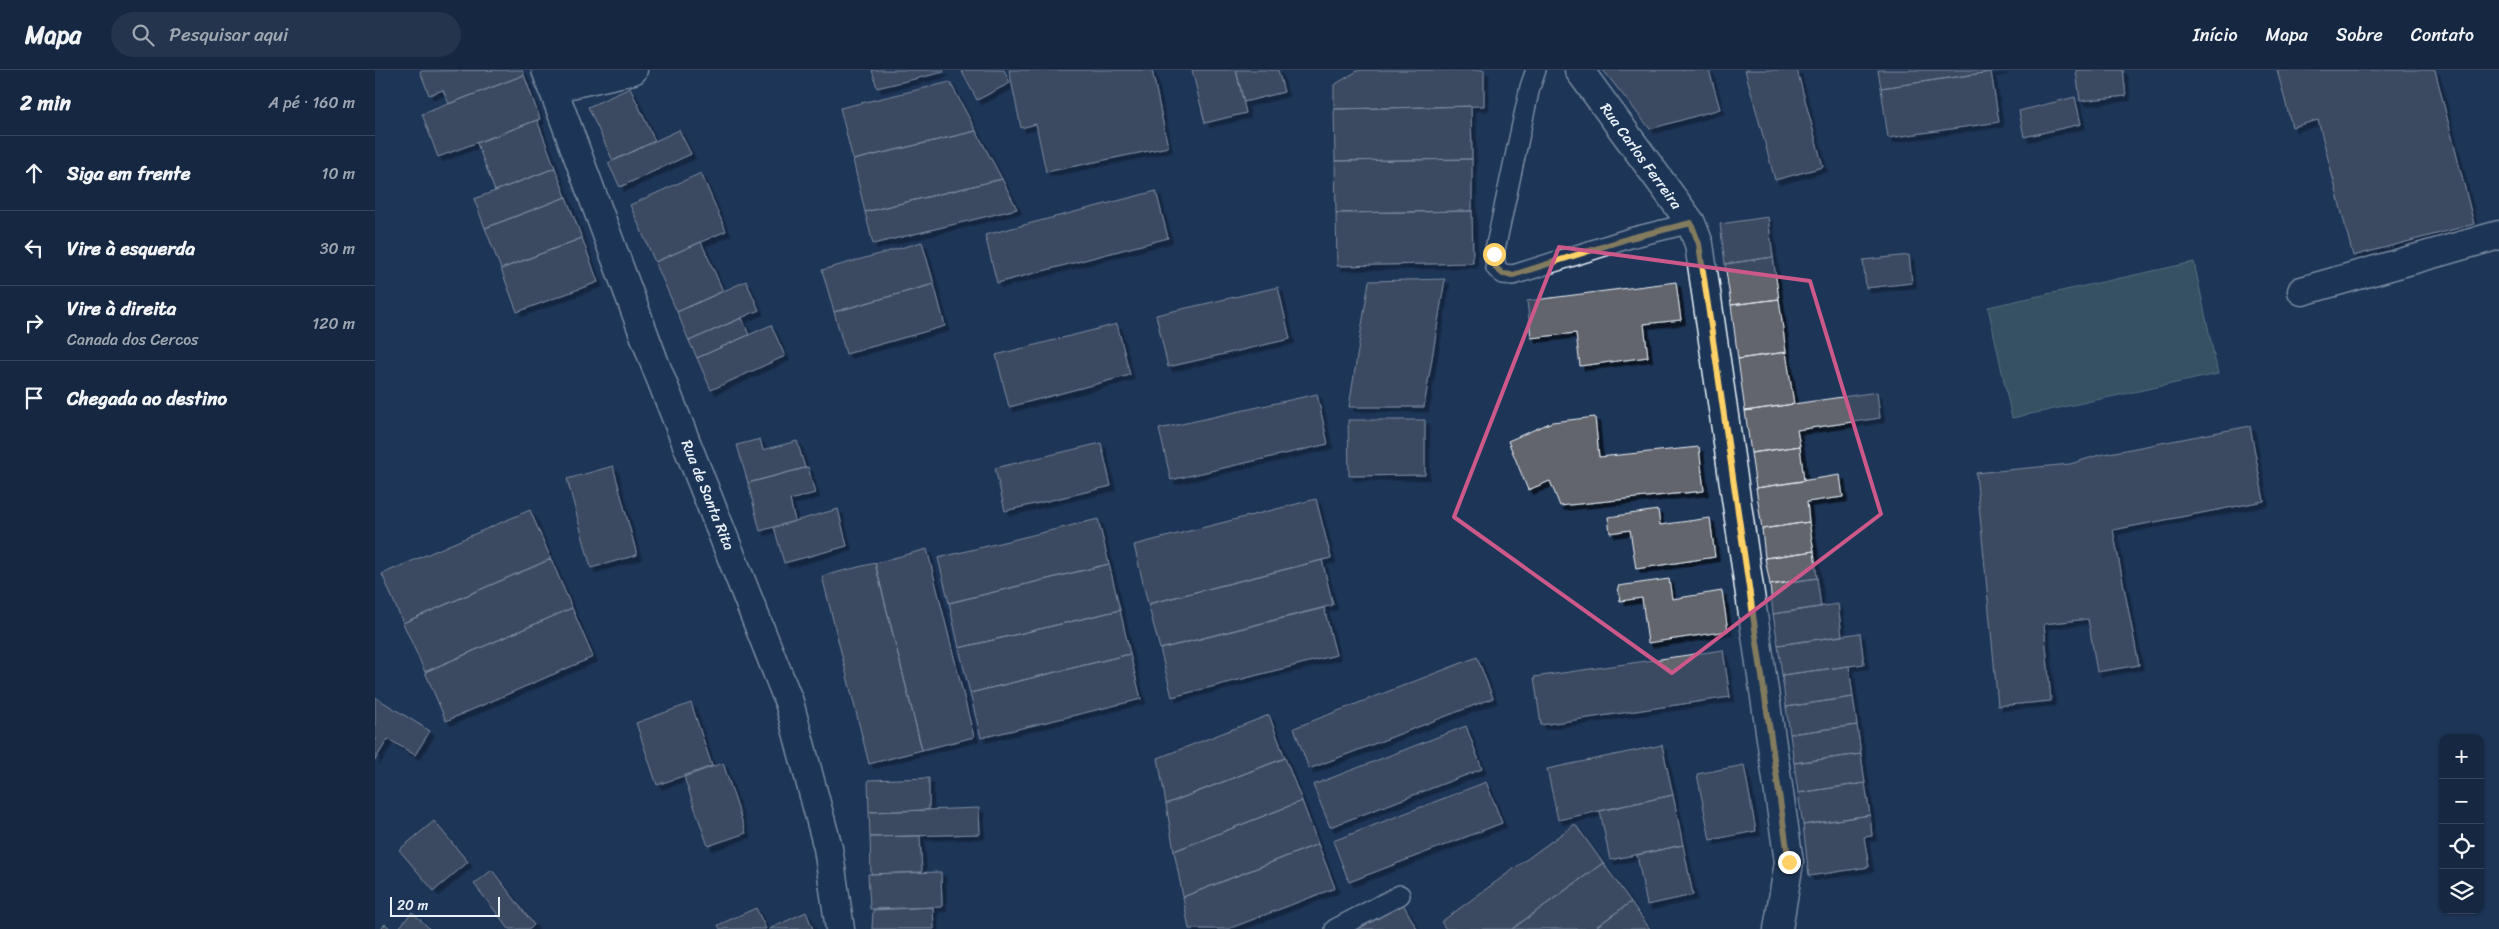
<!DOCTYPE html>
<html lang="pt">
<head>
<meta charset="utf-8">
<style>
	:root { --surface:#162841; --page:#23344c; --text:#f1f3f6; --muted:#9ea6b1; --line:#35445a }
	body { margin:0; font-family:Sriracha,sans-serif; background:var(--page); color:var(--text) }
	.controls { position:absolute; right:15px; bottom:15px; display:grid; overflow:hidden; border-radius:10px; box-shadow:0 1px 4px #0004 }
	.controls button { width:45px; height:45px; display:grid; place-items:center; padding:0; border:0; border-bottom:1px solid var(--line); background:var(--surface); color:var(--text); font:25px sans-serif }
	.scale { position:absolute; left:15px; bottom:12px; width:110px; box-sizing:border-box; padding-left:5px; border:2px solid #e8f1f8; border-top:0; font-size:14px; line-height:18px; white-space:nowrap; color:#e8f1f8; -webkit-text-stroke:4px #1d3557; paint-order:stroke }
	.stop { position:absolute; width:15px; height:15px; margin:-11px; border:4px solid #ffd166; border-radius:50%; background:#fff }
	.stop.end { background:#ffd166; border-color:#fff; box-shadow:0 1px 5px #0008 }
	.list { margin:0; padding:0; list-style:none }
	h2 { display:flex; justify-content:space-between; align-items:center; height:65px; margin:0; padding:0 20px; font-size:21px }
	h2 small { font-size:16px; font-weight:400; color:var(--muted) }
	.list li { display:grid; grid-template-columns:32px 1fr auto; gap:15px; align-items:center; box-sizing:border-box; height:75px; padding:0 20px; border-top:1px solid var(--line) }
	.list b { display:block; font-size:19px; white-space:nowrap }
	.list p { margin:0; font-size:16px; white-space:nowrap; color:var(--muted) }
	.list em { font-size:16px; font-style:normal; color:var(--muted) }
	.icon { flex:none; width:28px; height:28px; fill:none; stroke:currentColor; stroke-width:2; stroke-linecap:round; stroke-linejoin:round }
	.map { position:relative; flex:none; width:2124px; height:859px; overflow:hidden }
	header { display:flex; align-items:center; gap:30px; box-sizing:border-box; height:70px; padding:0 25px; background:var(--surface); border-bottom:1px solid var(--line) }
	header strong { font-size:24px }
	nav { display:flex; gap:28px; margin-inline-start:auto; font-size:18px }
	.search { width:350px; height:45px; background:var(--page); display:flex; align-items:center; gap:12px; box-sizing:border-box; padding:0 18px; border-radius:28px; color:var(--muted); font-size:19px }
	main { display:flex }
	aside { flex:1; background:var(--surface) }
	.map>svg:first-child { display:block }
</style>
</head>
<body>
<header>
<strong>Mapa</strong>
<div class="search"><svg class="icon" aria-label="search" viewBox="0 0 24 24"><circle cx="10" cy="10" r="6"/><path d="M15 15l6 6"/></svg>Pesquisar aqui</div>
<nav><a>Início</a><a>Mapa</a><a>Sobre</a><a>Contato</a></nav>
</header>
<main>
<aside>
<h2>2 min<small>A pé · 160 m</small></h2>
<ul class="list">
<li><svg class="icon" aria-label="ahead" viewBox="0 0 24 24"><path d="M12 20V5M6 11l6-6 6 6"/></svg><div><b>Siga em frente</b></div><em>10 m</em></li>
<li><svg class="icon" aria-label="left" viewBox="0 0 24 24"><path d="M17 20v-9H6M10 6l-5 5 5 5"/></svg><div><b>Vire à esquerda</b></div><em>30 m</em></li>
<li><svg class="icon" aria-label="right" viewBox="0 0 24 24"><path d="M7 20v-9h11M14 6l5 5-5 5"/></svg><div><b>Vire à direita</b><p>Canada dos Cercos</p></div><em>120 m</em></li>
<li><svg class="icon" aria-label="arrive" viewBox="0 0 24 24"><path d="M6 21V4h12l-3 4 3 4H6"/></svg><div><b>Chegada ao destino</b></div></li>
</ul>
</aside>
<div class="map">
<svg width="2124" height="859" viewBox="0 0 2124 859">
	<defs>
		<filter id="shadow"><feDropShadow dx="4.5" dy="4.5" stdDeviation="0" flood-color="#0009"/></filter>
	</defs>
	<rect width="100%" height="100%" fill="#1d3557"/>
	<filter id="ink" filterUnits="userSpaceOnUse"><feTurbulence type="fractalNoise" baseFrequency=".02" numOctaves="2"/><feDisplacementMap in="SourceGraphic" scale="10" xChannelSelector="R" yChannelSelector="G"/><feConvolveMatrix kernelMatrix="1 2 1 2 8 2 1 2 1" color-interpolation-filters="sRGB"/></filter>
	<g filter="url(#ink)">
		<path fill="#577370" stroke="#a0b2b4" d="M 1819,192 L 1843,304 L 1637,348 L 1613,237 Z"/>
		<path fill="#64656d" stroke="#e8f1f8" filter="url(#shadow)" d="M 147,0 L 149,5 L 74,34 L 68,20 L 54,25 L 45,1 Z
			M 497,0 L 568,0 L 569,2 L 502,18 Z
			M 586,0 L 629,0 L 635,13 L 602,30 Z
			M 634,0 L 777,0 L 793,77 L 671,102 L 661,54 L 646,58 Z
			M 817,0 L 861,0 L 871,43 L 830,53 Z
			M 861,0 L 903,0 L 909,22 L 869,32 Z
			M 984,0 L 1109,0 L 1109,36 L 959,39 L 959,15 Z
			M 1228,0 L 1334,0 L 1345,39 L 1275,59 Z
			M 1370,0 L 1422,0 L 1448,97 L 1400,110 Z
			M 1503,0 L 1628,0 L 1506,18 Z
			M 1701,0 L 1748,0 L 1751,26 L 1705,31 Z
			M 1902,0 L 2060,0 L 2099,154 L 1978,186 L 1943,50 L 1917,57 Z
			M 1616,2 L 1624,52 L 1513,68 L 1506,18 Z
			M 149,5 L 165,49 L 63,87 L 47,44 Z
			M 575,12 L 601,61 L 478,90 L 465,38 Z
			M 255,18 L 280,71 L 238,91 L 213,37 Z
			M 1700,27 L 1706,54 L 1649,67 L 1644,41 Z
			M 1096,36 L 1097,89 L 960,91 L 959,39 Z
			M 162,50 L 180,98 L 120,121 L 102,73 Z
			M 304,60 L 316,84 L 245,117 L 233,93 Z
			M 601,61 L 627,109 L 490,142 L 478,90 Z
			M 1097,89 L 1097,141 L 961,143 L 960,91 Z
			M 180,98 L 191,127 L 110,158 L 99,129 Z
			M 326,103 L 351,161 L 280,192 L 255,135 Z
			M 627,109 L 642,139 L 498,174 L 490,142 Z
			M 781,121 L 793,168 L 622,213 L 610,165 Z
			M 191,127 L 207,168 L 126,199 L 110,158 Z
			M 1097,141 L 1098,193 L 962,196 L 961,143 Z
			M 1393,147 L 1398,187 L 1350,194 L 1345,154 Z
			M 207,168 L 223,212 L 142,242 L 126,199 Z
			M 326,172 L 348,221 L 302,242 L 280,192 Z
			M 547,172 L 559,214 L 459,242 L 447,200 Z
			M 1534,185 L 1537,213 L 1491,218 L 1488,190 Z
			M 1398,187 L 1404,229 L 1356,235 L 1350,194 Z
			M 1070,209 L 1049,337 L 974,337 L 994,211 Z
			M 371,211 L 384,240 L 314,271 L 302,242 Z
			M 1301,212 L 1306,250 L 1269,254 L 1273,287 L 1205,296 L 1201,263 L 1156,268 L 1152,231 Z
			M 559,214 L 570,256 L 471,284 L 459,242 Z
			M 903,217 L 915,269 L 793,297 L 781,245 Z
			M 1404,229 L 1411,282 L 1363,289 L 1356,235 Z
			M 367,248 L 374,265 L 322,288 L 314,271 Z
			M 742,254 L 755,305 L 634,337 L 621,285 Z
			M 396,255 L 410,286 L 336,320 L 322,288 Z
			M 1411,282 L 1419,334 L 1370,341 L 1363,289 Z
			M 1502,322 L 1505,348 L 1422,360 L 1425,376 L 1376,383 L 1370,341 Z
			M 942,324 L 953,374 L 796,410 L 784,359 Z
			M 1220,347 L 1224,387 L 1324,377 L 1329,421 L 1185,436 L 1175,411 L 1153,420 L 1133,371 L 1177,352 Z
			M 973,350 L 1050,350 L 1050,405 L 974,406 Z
			M 1875,356 L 1889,431 L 1738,460 L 1764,595 L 1722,602 L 1713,549 L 1669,554 L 1676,631 L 1623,636 L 1601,403 L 1695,394 L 1724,385 Z
			M 385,369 L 388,380 L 422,371 L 430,398 L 373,413 L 362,375 Z
			M 726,373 L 736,416 L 630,441 L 620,398 Z
			M 1425,376 L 1429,411 L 1381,418 L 1376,383 Z
			M 238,396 L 262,485 L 216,498 L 192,409 Z
			M 433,397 L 440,423 L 415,430 L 420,451 L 385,461 L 373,413 Z
			M 1465,405 L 1468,427 L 1432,432 L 1434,452 L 1387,459 L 1381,418 Z
			M 941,429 L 956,488 L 773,534 L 759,475 Z
			M 463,439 L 472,476 L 409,493 L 399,457 Z
			M 155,440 L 176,489 L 28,553 L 7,504 Z
			M 1283,440 L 1285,455 L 1335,448 L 1340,487 L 1261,499 L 1255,460 L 1235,463 L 1233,447 Z
			M 723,449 L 734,494 L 574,533 L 563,488 Z
			M 1434,452 L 1439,481 L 1390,488 L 1387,459 Z
			M 552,479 L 599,667 L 547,680 L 500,493 Z
			M 1439,481 L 1442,508 L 1395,515 L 1390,488 Z
			M 176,489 L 197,538 L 50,602 L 28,553 Z
			M 947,490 L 958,535 L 785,579 L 773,534 Z
			M 500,493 L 547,680 L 494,694 L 447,506 Z
			M 734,494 L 745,540 L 584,578 L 574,533 Z
			M 1442,508 L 1446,537 L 1398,544 L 1395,515 Z
			M 1294,509 L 1297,529 L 1347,521 L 1353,561 L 1273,573 L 1267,528 L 1245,531 L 1243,516 Z
			M 1463,534 L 1467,566 L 1403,575 L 1398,544 Z
			M 197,538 L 218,587 L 71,651 L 50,602 Z
			M 949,538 L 961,585 L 797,627 L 785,579 Z
			M 745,540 L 755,584 L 595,623 L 584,578 Z
			M 1485,563 L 1489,594 L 1407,605 L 1403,575 Z
			M 1348,580 L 1355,627 L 1166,655 L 1159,607 Z
			M 755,584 L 766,629 L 606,668 L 595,623 Z
			M 1102,587 L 1118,628 L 934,699 L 919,658 Z
			M 1474,596 L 1478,627 L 1411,637 L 1407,605 Z
			M 0,627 L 55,661 L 40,685 L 13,669 L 0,690 Z
			M 1478,627 L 1482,655 L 1415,664 L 1411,637 Z
			M 316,633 L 337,696 L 282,715 L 261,653 Z
			M 894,645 L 910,688 L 791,734 L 783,688 Z
			M 1482,655 L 1486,684 L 1419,693 L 1415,664 Z
			M 1091,656 L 1107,699 L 955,757 L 938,715 Z
			M 1287,675 L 1298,725 L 1183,750 L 1172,699 Z
			M 1486,684 L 1490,713 L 1423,723 L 1419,693 Z
			M 910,688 L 927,731 L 799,781 L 791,734 Z
			M 348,693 L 371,763 L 333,776 L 309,707 Z
			M 1369,695 L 1381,761 L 1335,770 L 1322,704 Z
			M 554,708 L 554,740 L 494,742 L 493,710 Z
			M 1111,712 L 1127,753 L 974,812 L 958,771 Z
			M 1490,713 L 1495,745 L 1428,755 L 1423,723 Z
			M 1298,725 L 1308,775 L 1235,790 L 1225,741 Z
			M 927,731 L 943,774 L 808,827 L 799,781 Z
			M 604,738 L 605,764 L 495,767 L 494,742 Z
			M 1495,745 L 1497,766 L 1489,767 L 1494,797 L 1434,806 L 1428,755 Z
			M 59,751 L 93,792 L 59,821 L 24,780 Z
			M 1200,754 L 1228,793 L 1137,859 L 1071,859 L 1066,852 Z
			M 545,766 L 547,802 L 496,804 L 495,767 Z
			M 943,774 L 960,818 L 853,859 L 814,859 L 808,827 Z
			M 1308,775 L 1318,825 L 1272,835 L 1262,785 Z
			M 1228,793 L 1256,832 L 1218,859 L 1137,859 Z
			M 117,800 L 159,855 L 155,859 L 134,859 L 99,814 Z
			M 566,802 L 567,837 L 495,839 L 493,804 Z
			M 1256,832 L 1275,859 L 1218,859 Z
			M 1028,834 L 1042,859 L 983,859 Z
			M 558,837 L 559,859 L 497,859 L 498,840 Z
			M 381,838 L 391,859 L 345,859 L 343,855 Z
			M 37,842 L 54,858 L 53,859 L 23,859 Z
			M 431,842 L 438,859 L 394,859 Z
			M 10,854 L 16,859 L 5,859 Z"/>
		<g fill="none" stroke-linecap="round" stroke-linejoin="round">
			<g stroke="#e8f1f8" stroke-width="22">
				<path id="service" d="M 1161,0 L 1155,17 L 1119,184 L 1121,198 L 1128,204 L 1138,205 L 1255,168 L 1316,153
					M 960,859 L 1025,825"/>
			</g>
			<g stroke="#e8f1f8" stroke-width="31">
				<path id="minor" d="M 171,0 L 280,294 L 414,632 L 453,778 L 465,859
					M 1204,0 L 1316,153 L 1324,174 L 1414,792 L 1403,859
					M 177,18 L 258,0
					M 1927,221 L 2124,165"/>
			</g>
			<use href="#service" stroke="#1d3557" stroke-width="19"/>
			<use href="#minor" stroke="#1d3557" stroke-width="28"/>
		</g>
	</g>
	<g fill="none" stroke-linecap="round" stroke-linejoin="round" filter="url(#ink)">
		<path stroke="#ffd166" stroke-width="6" d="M 1119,184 L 1121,198 L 1128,204 L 1138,205 L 1255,168 L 1316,153 L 1324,174 L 1414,792"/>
	</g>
	<path d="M0 0H2124V859H0ZM 1184,177 L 1435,211 L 1506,444 L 1297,603 L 1079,447 Z" fill="#1d3557" fill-opacity=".55" fill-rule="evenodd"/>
	<path fill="none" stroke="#cd598a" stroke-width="4" stroke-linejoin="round" d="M 1184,177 L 1435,211 L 1506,444 L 1297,603 L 1079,447 Z"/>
	<g text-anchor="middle" stroke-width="4" stroke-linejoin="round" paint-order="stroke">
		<g font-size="15" fill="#e8f1f8" stroke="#1d3557">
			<text transform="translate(1266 86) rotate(54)" y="5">Rua Carlos Ferreira</text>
			<text transform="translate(333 425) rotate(68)" y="5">Rua de Santa Rita</text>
		</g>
	</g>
</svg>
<div class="controls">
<button>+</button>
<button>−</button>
<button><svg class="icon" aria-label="locate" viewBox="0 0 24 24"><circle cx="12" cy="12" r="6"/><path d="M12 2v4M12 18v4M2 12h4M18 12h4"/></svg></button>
<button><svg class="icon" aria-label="layers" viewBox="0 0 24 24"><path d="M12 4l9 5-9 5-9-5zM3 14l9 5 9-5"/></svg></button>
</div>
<div class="scale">20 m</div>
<div class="stop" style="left:1119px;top:184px"></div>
<div class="stop end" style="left:1414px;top:792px"></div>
</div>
</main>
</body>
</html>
